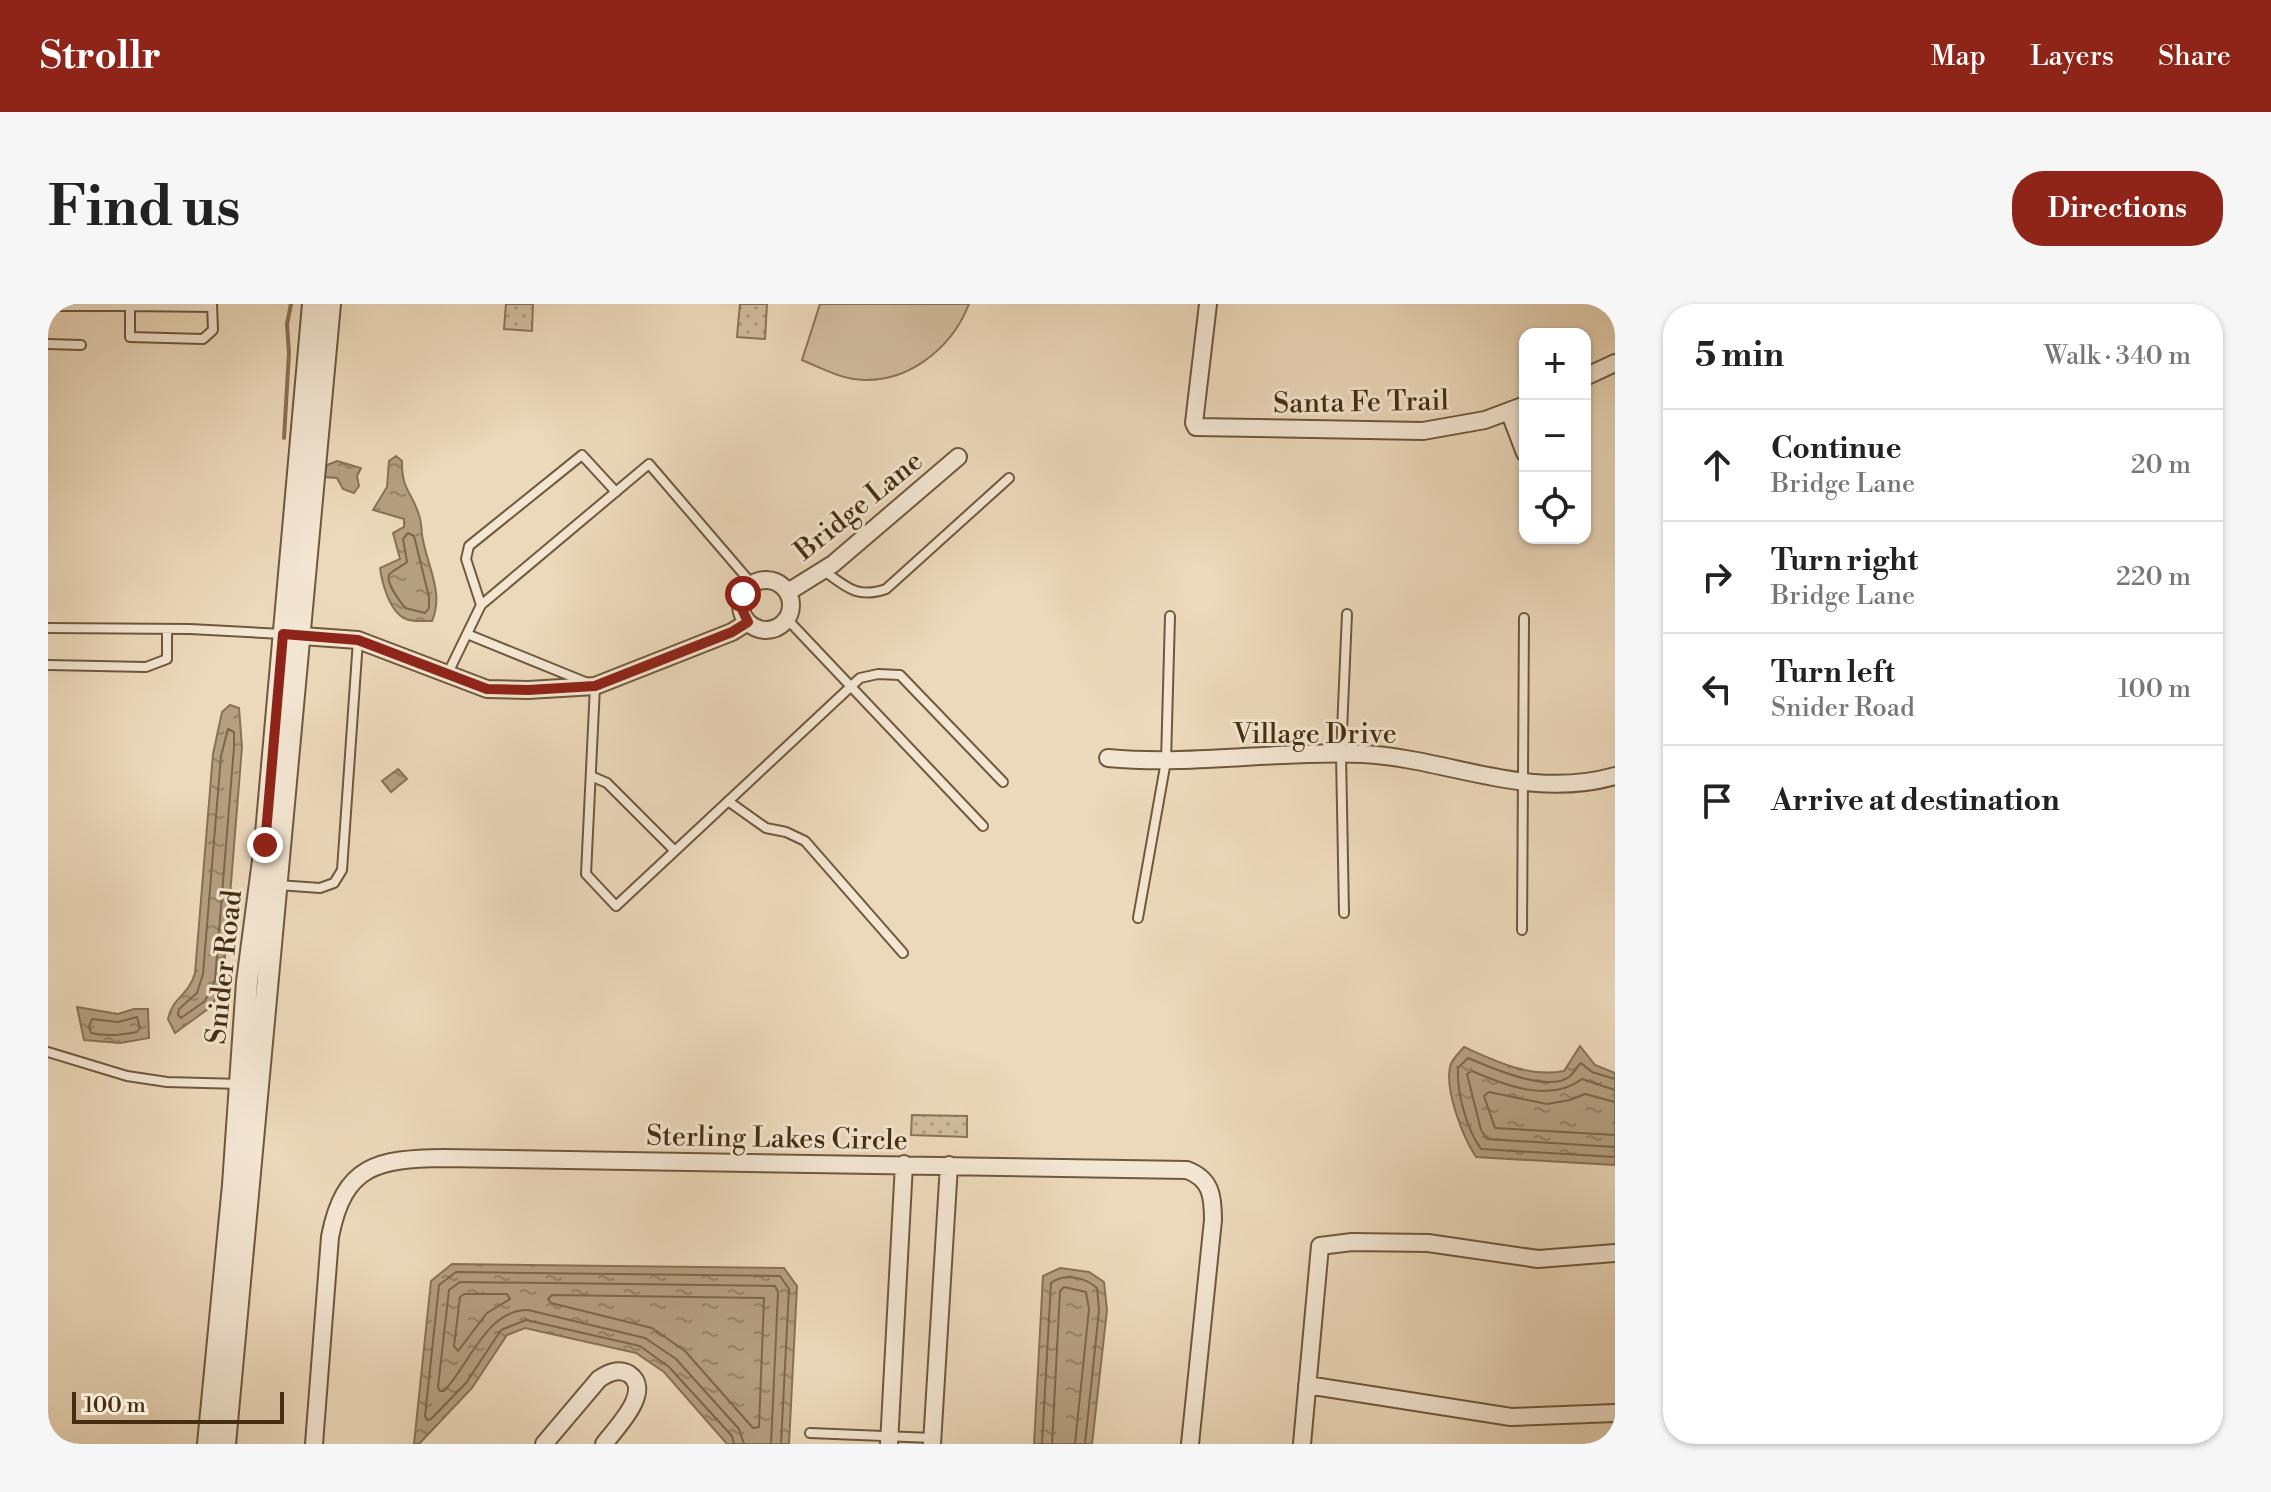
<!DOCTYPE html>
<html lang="en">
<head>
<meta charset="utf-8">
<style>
	:root { --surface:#fff; --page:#f6f6f6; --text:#222; --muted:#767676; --line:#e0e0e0; --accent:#8f2418 }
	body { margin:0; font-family:"Libre Bodoni",serif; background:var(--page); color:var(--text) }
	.controls { position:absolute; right:24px; top:24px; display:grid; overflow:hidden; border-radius:16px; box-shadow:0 2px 6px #0004 }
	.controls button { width:72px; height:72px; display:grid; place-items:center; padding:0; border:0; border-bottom:2px solid var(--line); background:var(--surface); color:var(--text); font:40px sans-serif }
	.scale { position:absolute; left:24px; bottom:20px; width:212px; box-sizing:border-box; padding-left:8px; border:4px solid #462d10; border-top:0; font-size:22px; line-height:28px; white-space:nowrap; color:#462d10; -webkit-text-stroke:6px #f3e6d3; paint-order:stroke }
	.stop { position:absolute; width:24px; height:24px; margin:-18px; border:6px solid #8f2418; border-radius:50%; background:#fff }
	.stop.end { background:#8f2418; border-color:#fff; box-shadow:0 2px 8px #0008 }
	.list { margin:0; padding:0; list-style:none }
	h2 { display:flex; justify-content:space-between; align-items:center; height:104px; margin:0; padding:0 32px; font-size:34px }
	h2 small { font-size:26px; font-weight:400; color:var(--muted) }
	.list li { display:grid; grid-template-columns:52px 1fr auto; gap:24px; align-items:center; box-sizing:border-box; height:112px; padding:0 32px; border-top:2px solid var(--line) }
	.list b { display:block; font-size:30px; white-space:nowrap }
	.list p { margin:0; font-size:26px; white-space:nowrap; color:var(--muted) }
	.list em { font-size:26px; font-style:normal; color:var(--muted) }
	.icon { flex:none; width:44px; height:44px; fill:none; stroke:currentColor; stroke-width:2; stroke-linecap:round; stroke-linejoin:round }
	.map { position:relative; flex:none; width:1567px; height:1140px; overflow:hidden; border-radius:32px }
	header { display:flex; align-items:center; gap:48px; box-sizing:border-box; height:112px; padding:0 40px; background:var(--accent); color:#fff }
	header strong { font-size:38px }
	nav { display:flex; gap:44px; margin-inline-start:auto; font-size:28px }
	.intro { display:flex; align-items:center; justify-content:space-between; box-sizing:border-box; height:192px; padding:0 48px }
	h1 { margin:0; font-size:56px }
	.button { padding:20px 36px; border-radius:32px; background:var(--accent); color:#fff; font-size:28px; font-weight:700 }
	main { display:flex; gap:48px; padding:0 48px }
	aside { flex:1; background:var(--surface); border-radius:32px; box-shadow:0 2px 6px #0004 }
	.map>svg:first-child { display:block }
</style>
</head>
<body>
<header>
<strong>Strollr</strong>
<nav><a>Map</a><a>Layers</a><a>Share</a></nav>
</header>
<div class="intro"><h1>Find us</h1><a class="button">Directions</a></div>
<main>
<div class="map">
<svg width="1567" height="1140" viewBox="0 0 1567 1140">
	<defs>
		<pattern id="park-dots" width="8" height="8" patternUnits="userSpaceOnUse" patternTransform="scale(2)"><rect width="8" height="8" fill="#d0bc9e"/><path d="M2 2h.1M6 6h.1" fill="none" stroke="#ab997f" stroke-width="1.8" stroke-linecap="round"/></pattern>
		<pattern id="water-ripples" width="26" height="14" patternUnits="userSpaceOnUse" patternTransform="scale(2)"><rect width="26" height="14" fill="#b49f81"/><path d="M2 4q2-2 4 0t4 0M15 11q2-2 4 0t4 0" fill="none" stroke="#948268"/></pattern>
	</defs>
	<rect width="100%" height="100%" fill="#ecd9bb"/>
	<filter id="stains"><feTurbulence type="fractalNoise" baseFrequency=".0025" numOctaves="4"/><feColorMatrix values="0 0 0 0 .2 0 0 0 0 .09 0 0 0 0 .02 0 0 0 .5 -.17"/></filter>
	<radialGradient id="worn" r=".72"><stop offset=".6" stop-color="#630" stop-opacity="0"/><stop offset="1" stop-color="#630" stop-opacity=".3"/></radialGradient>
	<path fill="url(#park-dots)" stroke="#8b7457" stroke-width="2" d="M 458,0 L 485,0 L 484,27 L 456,25 Z
		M 692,0 L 719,0 L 717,35 L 689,33 Z
		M 864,811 L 919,812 L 919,833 L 863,831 Z"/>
	<path fill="#d0bc9e" stroke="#8b7457" stroke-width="2" d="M 772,0 L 921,0 C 903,46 857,82 806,75 C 789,73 769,62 754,56 Z"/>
	<path fill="url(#water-ripples)" stroke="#887154" stroke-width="2" d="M 348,152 L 354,157 C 353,185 364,188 371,211 C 374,219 373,228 375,236 C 380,263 396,290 384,317 C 376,317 365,318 358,315 C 342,309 334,279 332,264 L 352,255 L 345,229 L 356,223 L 356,215 L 325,206 L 339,183 L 341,157 Z
		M 289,157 L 313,164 L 309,172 L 311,182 L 306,189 L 295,185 L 289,174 L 275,173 L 279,161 Z
		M 182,401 L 191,404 L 194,443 L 175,678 L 164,702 L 127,729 L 120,715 C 125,692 140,693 147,669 L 165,450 L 174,408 Z
		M 350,465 L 359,475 L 343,488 L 334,477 Z
		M 29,703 L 70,710 L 86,705 L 100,705 L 101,734 L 72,739 L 36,736 Z
		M 1532,742 L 1547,761 L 1567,769 L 1567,861 L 1428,853 C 1415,833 1397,788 1402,763 C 1403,756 1411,749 1416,743 C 1447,757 1481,774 1516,767 Z
		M 404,960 L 736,964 L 749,982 L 741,1140 L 679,1140 L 616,1068 L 588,1049 L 477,1024 L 459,1031 L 424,1084 L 371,1140 L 366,1140 L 383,977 Z
		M 1012,964 L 1041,968 L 1056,978 L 1059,1006 L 1044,1140 L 986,1140 L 995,972 Z"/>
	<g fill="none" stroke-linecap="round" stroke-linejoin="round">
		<path stroke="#7d6648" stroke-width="2" d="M 360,229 L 366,232 L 381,293 L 381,304 L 377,309 L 357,304 C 352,297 338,280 341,271 C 343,267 356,261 359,258 L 355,235 Z
			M 180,425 L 186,428 L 186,443 L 167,676 L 157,697 L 133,714 L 130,711 L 131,705 L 149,689 L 155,670 L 173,452 Z
			M 89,713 L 92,724 L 89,728 C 74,731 58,733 43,729 L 41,723 L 44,715 L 70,718 Z
			M 1567,775 L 1544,768 L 1533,759 C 1529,762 1526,769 1521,773 C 1499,789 1442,763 1420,754 L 1410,764 C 1409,789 1418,824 1433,845 L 1567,853
			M 1567,786 L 1534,775 C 1503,799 1458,782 1424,767 L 1419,770 L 1433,826 L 1439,835 L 1567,843
			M 1567,798 L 1537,790 L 1522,796 L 1499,800 L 1441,788 L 1436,792 L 1447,824 L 1567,831
			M 416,990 L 459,990 L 462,995 L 439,1009 L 410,1047 L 406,1042 L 412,993 Z
			M 504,991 L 716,994 L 711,1123 L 705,1124 L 637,1047 L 604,1024 L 503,999 L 500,995 Z
			M 686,1140 L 684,1132 L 621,1063 L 592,1042 L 478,1016 L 453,1026 L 418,1079 L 383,1115 L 379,1116 L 377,1112 L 391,981 L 408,968 L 732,972 L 741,985 L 733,1140
			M 696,1140 L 691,1125 L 628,1055 L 597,1034 L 480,1006 C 439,1005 421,1061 396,1087 L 392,1087 L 390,1083 L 401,986 L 412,978 L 727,982 L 730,988 L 723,1140
			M 994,1140 L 1003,979 C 1016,969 1037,973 1049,984 L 1051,1006 L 1037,1140
			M 1004,1140 L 1012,987 L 1016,983 L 1038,988 L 1041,1005 L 1027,1140"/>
		<path stroke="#887154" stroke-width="4" d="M 236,134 L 241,49 L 239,20 L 243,0"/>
		<g stroke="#70583b" stroke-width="12">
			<path id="service" d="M 0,2 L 82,2 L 82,33 L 155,35 L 165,26 L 164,0
				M 82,2 L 164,3
				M 0,40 L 33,41
				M 775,266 C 798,283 809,295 838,285 L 961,174
				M 433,301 L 418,255 L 421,242 L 534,151 L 568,188
				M 739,315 L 935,522
				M 0,324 L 142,325 L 234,330
				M 419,330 L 547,382 L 538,570 L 568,602 L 812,374 L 830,370 L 852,371 L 955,478
				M 0,361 L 98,363 L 119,355 L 119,325
				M 400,369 L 433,301 L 601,160 L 704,280
				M 543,472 L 559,479 L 627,547
				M 680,497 L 718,524 L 738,528 L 757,537 L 855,649
				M 230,581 L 272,584 L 286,579 L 294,566 L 310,336
				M 1296,609 L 1293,450 L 1299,310
				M 1090,614 L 1118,457 L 1122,312
				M 1474,626 L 1476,314
				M 0,748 L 79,772 L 119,778 L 193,780
				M 762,1129 L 884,1134"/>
		</g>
		<g stroke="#70583b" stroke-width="20">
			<path id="minor" d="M 1160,0 L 1146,119 L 1148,123 L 1375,127 L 1437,116 L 1477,101
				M 1537,73 L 1567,59
				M 1461,107 L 1477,149
				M693 301a25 25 0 1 1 50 0a25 25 0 1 1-50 0Z
				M 740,288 L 785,260 L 910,153
				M 240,331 L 310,336 L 439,385 L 480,386 L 547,382 L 684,328 L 700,318
				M 1060,454 C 1146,462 1230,446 1315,450 C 1403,455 1479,497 1567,472
				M 1259,1081 L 1463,1113 L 1567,1109
				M 266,1140 L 282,933 C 296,860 330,855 396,854 L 1139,866 C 1163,875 1165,892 1165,916 L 1142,1140
				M 496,1140 L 551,1075 C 560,1069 570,1064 581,1070 C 606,1087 567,1125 556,1140
				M 841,1140 L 856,860
				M 884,1140 L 901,861
				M 1254,1140 L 1272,942 L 1304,938 L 1380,939 L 1490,955 L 1567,949"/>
		</g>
		<g stroke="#70583b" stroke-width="24">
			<path id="tertiary" d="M 160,1140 L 185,881 L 199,678 L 217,541 L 265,0
				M 177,1140 L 282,0"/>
		</g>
		<use href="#service" stroke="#f3e6d3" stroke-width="8"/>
		<use href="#minor" stroke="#f3e6d3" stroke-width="16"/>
		<use href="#tertiary" stroke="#f3e6d3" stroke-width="20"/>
	</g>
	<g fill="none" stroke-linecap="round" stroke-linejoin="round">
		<path stroke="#8f2418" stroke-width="10" d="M 217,541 L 235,330 L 310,336 L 439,385 L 480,386 L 547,382 L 684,328 L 700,318 L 693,303 L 695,290"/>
	</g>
	<g text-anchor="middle" stroke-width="6" stroke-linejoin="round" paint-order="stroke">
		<g font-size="28" fill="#462d10" stroke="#f3e6d3">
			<text transform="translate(1313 97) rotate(-1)" y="10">Santa Fe Trail</text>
			<text transform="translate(810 201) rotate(-39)" y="10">Bridge Lane</text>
			<text x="1267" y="439">Village Drive</text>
			<text transform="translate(175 663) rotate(-84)" y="10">Snider Road</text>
			<text transform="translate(729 833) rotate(1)" y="10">Sterling Lakes Circle</text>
		</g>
	</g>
	<rect width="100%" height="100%" filter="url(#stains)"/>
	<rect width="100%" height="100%" fill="url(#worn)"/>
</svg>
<div class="controls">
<button>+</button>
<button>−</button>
<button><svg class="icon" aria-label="locate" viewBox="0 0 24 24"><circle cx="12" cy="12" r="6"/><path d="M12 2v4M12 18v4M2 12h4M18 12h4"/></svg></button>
</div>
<div class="scale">100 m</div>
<div class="stop" style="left:695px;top:290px"></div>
<div class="stop end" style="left:217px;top:541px"></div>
</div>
<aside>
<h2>5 min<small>Walk · 340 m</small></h2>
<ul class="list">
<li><svg class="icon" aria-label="ahead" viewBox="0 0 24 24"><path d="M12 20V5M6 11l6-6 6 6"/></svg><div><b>Continue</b><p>Bridge Lane</p></div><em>20 m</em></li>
<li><svg class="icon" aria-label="right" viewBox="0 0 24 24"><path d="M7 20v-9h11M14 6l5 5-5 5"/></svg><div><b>Turn right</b><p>Bridge Lane</p></div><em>220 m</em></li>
<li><svg class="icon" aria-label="left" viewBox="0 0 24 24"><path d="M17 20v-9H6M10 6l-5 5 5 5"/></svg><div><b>Turn left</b><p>Snider Road</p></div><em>100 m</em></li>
<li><svg class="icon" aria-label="arrive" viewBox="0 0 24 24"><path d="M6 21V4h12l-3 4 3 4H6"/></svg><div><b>Arrive at destination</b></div></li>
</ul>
</aside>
</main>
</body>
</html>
